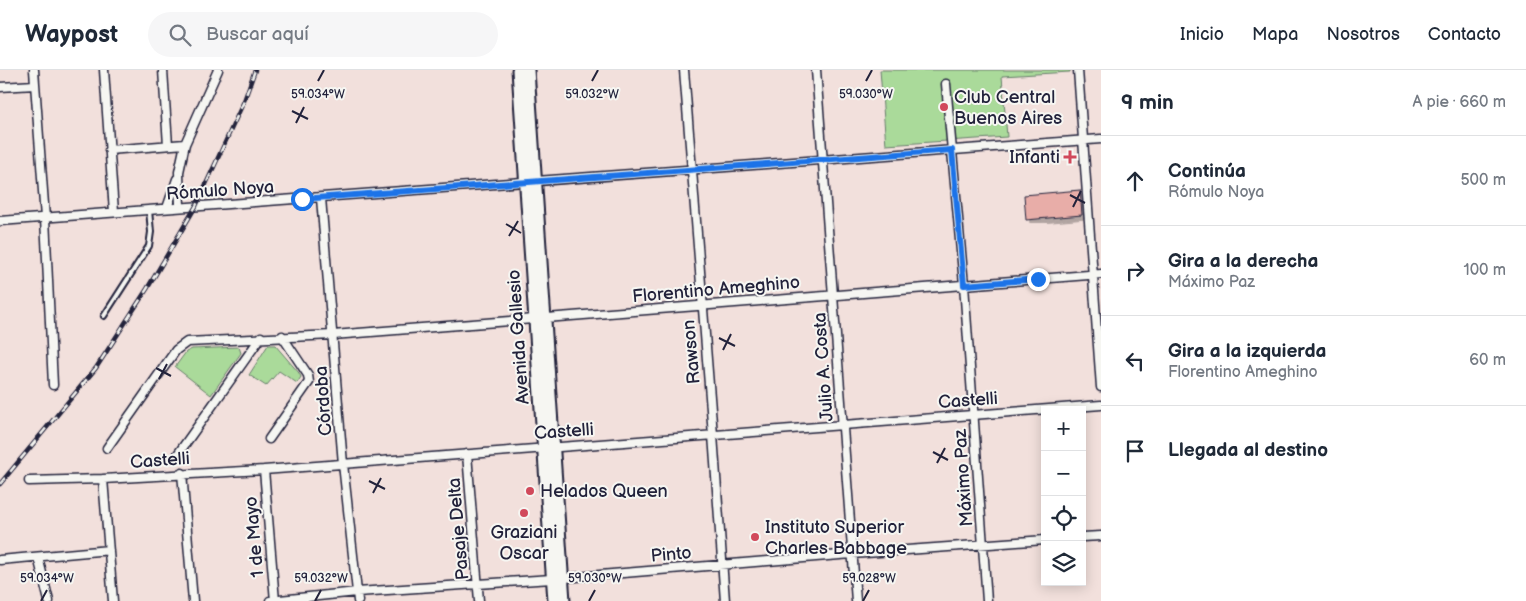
<!DOCTYPE html>
<html lang="es">
<head>
<meta charset="utf-8">
<style>
	:root { --surface:#fff; --page:#f6f6f7; --text:#1f2937; --muted:#747a83; --line:#e0e1e3 }
	body { margin:0; font-family:"Balsamiq Sans",sans-serif; background:var(--page); color:var(--text) }
	.controls { position:absolute; right:15px; bottom:15px; display:grid; overflow:hidden; border-radius:0px; box-shadow:0 2px 12px #0003 }
	.controls button { width:45px; height:45px; display:grid; place-items:center; padding:0; border:0; border-bottom:1px solid var(--line); background:var(--surface); color:var(--text); font:25px sans-serif }
	.stop { position:absolute; width:15px; height:15px; margin:-11px; border:4px solid #1a73e8; border-radius:50%; background:#fff }
	.stop.end { background:#1a73e8; border-color:#fff; box-shadow:0 1px 5px #0008 }
	.list { margin:0; padding:0; list-style:none }
	h2 { display:flex; justify-content:space-between; align-items:center; height:65px; margin:0; padding:0 20px; font-size:21px }
	h2 small { font-size:16px; font-weight:400; color:var(--muted) }
	.list li { display:grid; grid-template-columns:32px 1fr auto; gap:15px; align-items:center; box-sizing:border-box; height:90px; padding:0 20px; border-top:1px solid var(--line) }
	.list b { display:block; font-size:19px; white-space:nowrap }
	.list p { margin:0; font-size:16px; white-space:nowrap; color:var(--muted) }
	.list em { font-size:16px; font-style:normal; color:var(--muted) }
	.icon { flex:none; width:28px; height:28px; fill:none; stroke:currentColor; stroke-width:2; stroke-linecap:round; stroke-linejoin:round }
	.map { position:relative; flex:none; width:1101px; height:531px; overflow:hidden }
	header { display:flex; align-items:center; gap:30px; box-sizing:border-box; height:70px; padding:0 25px; background:var(--surface); border-bottom:1px solid var(--line) }
	header strong { font-size:24px }
	nav { display:flex; gap:28px; margin-inline-start:auto; font-size:18px }
	.search { width:350px; height:45px; background:var(--page); display:flex; align-items:center; gap:12px; box-sizing:border-box; padding:0 18px; border-radius:28px; color:var(--muted); font-size:19px }
	main { display:flex }
	aside { flex:1; background:var(--surface) }
	.map>svg:first-child { display:block }
</style>
</head>
<body>
<header>
<strong>Waypost</strong>
<div class="search"><svg class="icon" aria-label="search" viewBox="0 0 24 24"><circle cx="10" cy="10" r="6"/><path d="M15 15l6 6"/></svg>Buscar aquí</div>
<nav><a>Inicio</a><a>Mapa</a><a>Nosotros</a><a>Contacto</a></nav>
</header>
<main>
<div class="map">
<svg width="1101" height="531" viewBox="0 0 1101 531">
	<defs>
		<filter id="shadow"><feDropShadow dx="4" dy="4" stdDeviation="0" flood-color="#0004"/></filter>
	</defs>
	<rect width="100%" height="100%" fill="#f2e0dc"/>
	<filter id="ink" filterUnits="userSpaceOnUse"><feTurbulence type="fractalNoise" baseFrequency=".02" numOctaves="2"/><feDisplacementMap in="SourceGraphic" scale="10" xChannelSelector="R" yChannelSelector="G"/><feConvolveMatrix kernelMatrix="1 2 1 2 8 2 1 2 1" color-interpolation-filters="sRGB"/></filter>
	<g filter="url(#ink)">
		<path fill="#aada9a" stroke="#667e6a" d="M 880,0 L 1070,0 L 1070,2 L 1002,6 L 1007,67 L 886,75 Z
			M 268,275 L 275,275 L 299,303 L 301,307 L 297,313 L 279,301 L 266,316 L 249,305 Z
			M 239,277 L 241,283 L 211,325 L 175,297 L 186,282 L 192,279 Z"/>
		<path fill="#e8ada8" stroke="#22223b" filter="url(#shadow)" d="M 1080,120 L 1082,145 L 1026,150 L 1024,125 Z"/>
		<g fill="none" stroke-linecap="round" stroke-linejoin="round">
			<g stroke="#22223b" stroke-width="8">
				<path id="lane" d="M 104,246 L 149,176 L 151,162 L 149,140"/>
			</g>
			<g stroke="#22223b" stroke-width="11">
				<path id="street" d="M 34,0 L 45,148 L 53,315
					M 104,0 L 114,142
					M 163,0 L 168,75
					M 684,0 L 713,365 L 725,531
					M 816,0 L 856,531
					M 1078,0 L 1101,317
					M 946,14 L 964,215 L 987,531
					M 0,17 L 35,15
					M 109,80 L 185,74
					M 321,128 L 343,394 L 358,531
					M 180,137 L 179,102 L 185,74 L 218,0
					M 167,138 L 177,109
					M 0,151 L 1101,69
					M 269,369 L 309,312 L 308,305 L 282,266
					M 107,378 L 176,280 L 187,272 L 333,265 L 1101,204
					M 178,384 L 261,267
					M 467,384 L 479,531
					M 264,400 L 275,531
					M 182,403 L 193,531
					M 103,409 L 113,531
					M 29,411 L 103,409 L 264,400 L 1101,335
					M 1082,467 L 1101,466
					M 38,487 L 49,531
					M 0,490 L 109,480
					M 270,531 L 357,522 L 552,509 L 852,484 L 1045,470"/>
			</g>
			<g stroke="#22223b" stroke-width="15">
				<path id="secondary" d="M 518,0 L 554,531
					M 528,0 L 564,531"/>
			</g>
			<use href="#lane" stroke="#f6f6f2" stroke-width="4"/>
			<use href="#street" stroke="#f6f6f2" stroke-width="8"/>
			<use href="#secondary" stroke="#f6f6f2" stroke-width="11"/>
			<g stroke="#22223b" stroke-width="4.5">
				<path id="rail" d="M 0,414 L 96,298 L 147,219 L 196,136 L 244,31 L 255,0"/>
			</g>
			<use href="#rail" stroke="#f6f6f2" stroke-width="2.5" stroke-dasharray="8" stroke-linecap="butt"/>
		</g>
	</g>
	<g fill="none" stroke-linecap="round" stroke-linejoin="round" filter="url(#ink)">
		<path stroke="#1a73e8" stroke-width="6" d="M 302,129 L 952,80 L 964,215 L 1038,209"/>
	</g>
	<path fill="none" stroke="#22223b" stroke-width="2" d="M 318,11 L 324,0M 592,11 L 598,0M 866,11 L 872,0M 292,41 L 308,49M 296,53 L 304,37M 1070,125 L 1085,133M 1073,137 L 1081,121M 506,154 L 521,163M 509,166 L 518,151M 719,268 L 735,276M 723,280 L 731,264M 156,298 L 171,306M 159,309 L 167,294M 933,382 L 948,390M 937,393 L 945,378M 369,411 L 385,419M 373,423 L 381,408M 41,531 L 47,520M 315,531 L 321,520M 589,531 L 595,520M 863,531 L 869,520"/>
	<g fill="#d1495b" stroke="#f6f6f2" stroke-width="2">
		<circle cx="944" cy="37" r="5"/>
		<path d="M1067.5 79.5h5v5h5v5h-5v5h-5v-5h-5v-5h5z"/>
		<circle cx="530" cy="421" r="5"/>
		<circle cx="524" cy="443" r="5"/>
		<circle cx="755" cy="467" r="5"/>
	</g>
	<g text-anchor="middle" stroke-width="4" stroke-linejoin="round" paint-order="stroke">
		<g font-size="18" fill="#22223b" stroke="#f6f6f2" text-anchor="start">
			<text x="954" y="33">Club Central<tspan x="954" dy="21">Buenos Aires</tspan></text>
			<text x="1060" y="93" text-anchor="end">Infanti</text>
			<text x="540" y="427">Helados Queen</text>
			<text x="765" y="463">Instituto Superior<tspan x="765" dy="21">Charles Babbage</tspan></text>
			<text x="524" y="468" text-anchor="middle">Graziani<tspan x="524" dy="21">Oscar</tspan></text>
		</g>
		<g font-size="18" fill="#22223b" stroke="#f6f6f2">
			<text transform="translate(220 120) rotate(-4)" y="6">Rómulo Noya</text>
			<text transform="translate(716 219) rotate(-5)" y="6">Florentino Ameghino</text>
			<text transform="translate(518 267) rotate(-94)" y="6">Avenida Gallesio</text>
			<text transform="translate(691 282) rotate(-95)" y="6">Rawson</text>
			<text transform="translate(823 297) rotate(-94)" y="6">Julio A. Costa</text>
			<text transform="translate(968 330) rotate(-4)" y="6">Castelli</text>
			<text transform="translate(323 331) rotate(-94)" y="6">Córdoba</text>
			<text transform="translate(564 361) rotate(-4)" y="6">Castelli</text>
			<text transform="translate(160 390) rotate(-4)" y="6">Castelli</text>
			<text transform="translate(963 408) rotate(-94)" y="6">Máximo Paz</text>
			<text transform="translate(458 459) rotate(-95)" y="6">Pasaje Delta</text>
			<text transform="translate(254 467) rotate(-95)" y="6">1 de Mayo</text>
			<text transform="translate(671 484) rotate(-5)" y="6">Pinto</text>
		</g>
	</g>
	<g font-size="12" text-anchor="middle" fill="#22223b" stroke="#f6f6f2" stroke-width="4" stroke-linejoin="round" paint-order="stroke">
		<text x="318" y="28">59.034°W</text>
		<text x="592" y="28">59.032°W</text>
		<text x="866" y="28">59.030°W</text>
		<text x="47" y="512">59.034°W</text>
		<text x="321" y="512">59.032°W</text>
		<text x="595" y="512">59.030°W</text>
		<text x="869" y="512">59.028°W</text>
	</g>
</svg>
<div class="controls">
<button>+</button>
<button>−</button>
<button><svg class="icon" aria-label="locate" viewBox="0 0 24 24"><circle cx="12" cy="12" r="6"/><path d="M12 2v4M12 18v4M2 12h4M18 12h4"/></svg></button>
<button><svg class="icon" aria-label="layers" viewBox="0 0 24 24"><path d="M12 4l9 5-9 5-9-5zM3 14l9 5 9-5"/></svg></button>
</div>
<div class="stop" style="left:302px;top:129px"></div>
<div class="stop end" style="left:1038px;top:209px"></div>
</div>
<aside>
<h2>9 min<small>A pie · 660 m</small></h2>
<ul class="list">
<li><svg class="icon" aria-label="ahead" viewBox="0 0 24 24"><path d="M12 20V5M6 11l6-6 6 6"/></svg><div><b>Continúa</b><p>Rómulo Noya</p></div><em>500 m</em></li>
<li><svg class="icon" aria-label="right" viewBox="0 0 24 24"><path d="M7 20v-9h11M14 6l5 5-5 5"/></svg><div><b>Gira a la derecha</b><p>Máximo Paz</p></div><em>100 m</em></li>
<li><svg class="icon" aria-label="left" viewBox="0 0 24 24"><path d="M17 20v-9H6M10 6l-5 5 5 5"/></svg><div><b>Gira a la izquierda</b><p>Florentino Ameghino</p></div><em>60 m</em></li>
<li><svg class="icon" aria-label="arrive" viewBox="0 0 24 24"><path d="M6 21V4h12l-3 4 3 4H6"/></svg><div><b>Llegada al destino</b></div></li>
</ul>
</aside>
</main>
</body>
</html>
